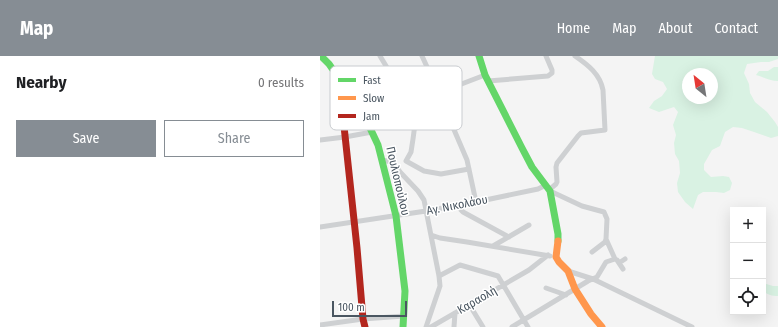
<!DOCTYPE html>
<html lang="en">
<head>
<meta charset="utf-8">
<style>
	:root { --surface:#fff; --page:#f2f2f2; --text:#202124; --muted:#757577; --line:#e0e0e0; --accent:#868d94 }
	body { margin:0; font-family:"Fira Sans Condensed",sans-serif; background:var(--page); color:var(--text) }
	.controls { position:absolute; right:12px; bottom:12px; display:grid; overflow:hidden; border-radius:0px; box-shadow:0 4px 16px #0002 }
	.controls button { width:36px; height:36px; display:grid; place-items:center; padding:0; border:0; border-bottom:1px solid var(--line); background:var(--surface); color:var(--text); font:20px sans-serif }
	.compass { position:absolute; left:362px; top:12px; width:36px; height:36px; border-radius:50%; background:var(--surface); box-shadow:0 4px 16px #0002; rotate:330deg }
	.scale { position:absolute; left:12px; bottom:10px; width:75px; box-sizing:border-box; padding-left:4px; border:2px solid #4a5661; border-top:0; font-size:11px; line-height:14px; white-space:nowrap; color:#4a5661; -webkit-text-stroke:3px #fff; paint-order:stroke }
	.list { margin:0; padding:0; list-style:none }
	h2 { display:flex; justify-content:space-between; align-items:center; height:52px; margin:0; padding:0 16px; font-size:17px }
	h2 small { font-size:13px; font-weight:400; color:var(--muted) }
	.actions { display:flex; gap:8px; padding:12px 16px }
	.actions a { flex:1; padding:9px 0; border:1px solid var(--accent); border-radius:0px; text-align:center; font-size:14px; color:var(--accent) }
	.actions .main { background:var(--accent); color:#fff }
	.icon { flex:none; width:22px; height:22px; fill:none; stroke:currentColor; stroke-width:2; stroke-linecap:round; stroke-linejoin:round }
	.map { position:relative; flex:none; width:458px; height:271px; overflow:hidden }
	header { display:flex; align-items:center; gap:24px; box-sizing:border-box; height:56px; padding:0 20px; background:var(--accent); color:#fff }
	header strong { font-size:19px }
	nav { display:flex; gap:22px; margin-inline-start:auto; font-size:14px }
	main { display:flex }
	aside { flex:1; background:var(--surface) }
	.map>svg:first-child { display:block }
</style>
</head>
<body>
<header>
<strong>Map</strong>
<nav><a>Home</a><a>Map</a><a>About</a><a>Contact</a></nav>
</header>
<main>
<aside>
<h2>Nearby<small>0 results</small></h2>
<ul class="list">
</ul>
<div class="actions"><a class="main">Save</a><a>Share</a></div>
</aside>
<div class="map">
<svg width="458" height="271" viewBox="0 0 458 271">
	<rect width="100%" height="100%" fill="#f4f4f4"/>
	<path fill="#d9f2e3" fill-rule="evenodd" d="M 335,0 L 458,0 L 458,3 L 449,6 L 441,6 L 427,8 L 424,17 L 429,28 L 430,37 L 435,46 L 447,56 L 455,66 L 458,71 L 458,80 L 451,82 L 434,76 L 422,72 L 413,71 L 405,76 L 400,90 L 392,94 L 384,108 L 384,114 L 391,121 L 403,120 L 409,121 L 412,127 L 410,134 L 404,137 L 396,136 L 383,136 L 378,139 L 373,153 L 365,146 L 358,136 L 357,127 L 360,117 L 359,105 L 355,98 L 354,87 L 356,79 L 353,69 L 358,56 L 354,51 L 339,56 L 329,52 L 334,45 L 342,40 L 347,33 L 343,26 L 335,23 L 332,18 ZM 368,18 L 392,18 L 392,42 L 368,42 Z
		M 454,11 L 458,11 L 458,25 C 450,25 444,21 436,19 L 439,15 L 448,15 Z
		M 443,227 L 453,230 L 458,230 L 458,240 C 452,240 448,239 443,235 Z"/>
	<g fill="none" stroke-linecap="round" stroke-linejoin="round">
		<path stroke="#ced0d2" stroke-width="5" d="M 60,0 L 92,53 L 95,68 L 93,83 L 91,96 L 86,105 L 104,115 L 121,118 L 149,113
			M 102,0 L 108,13 L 147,104 L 156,146
			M 168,25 L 228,20 L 232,17 L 232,14 L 226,0
			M 92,53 L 118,37 L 165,19
			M 0,84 L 25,81 L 52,76
			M 62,104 L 72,106 L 75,108 L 80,116 L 98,135 L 104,144 L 119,220 L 120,230 L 106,271
			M 229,134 L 236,128 L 237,126 L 236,111 L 237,107 L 258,80 L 261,77 L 285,74 L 283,34 C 280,18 268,9 255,0
			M 230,135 L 262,150 L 284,156 L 287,163 L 286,183 L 285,186 L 272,196
			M 136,149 L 143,156 L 189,181
			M 0,171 L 106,155 L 156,146 L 218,133 L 226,129
			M 111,179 L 120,182 L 147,186 L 230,200
			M 286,183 L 295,203
			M 173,190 L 209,169
			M 299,207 L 305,203
			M 248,215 L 273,223 L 372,271
			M 119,220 L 140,209 L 178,220 L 208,271
			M 226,232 L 246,239
			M 149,248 L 163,271
			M 0,269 L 43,263 L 84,260
			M 111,271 L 209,214 L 228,199
			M 134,271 L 135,257
			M 192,271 L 268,225 L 277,221 L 286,206 L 295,203 L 297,204 L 303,213"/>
		<path stroke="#63d668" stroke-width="7" d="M 1,0 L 9,8 L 43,57 L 58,89 L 76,160 L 85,235 L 83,271
			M 159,0 L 165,19 L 202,92 L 212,111 L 230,135 L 238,178 L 238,185"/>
		<path stroke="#ff974d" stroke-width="7" d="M 238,185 L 236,201 L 239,206 L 248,215 L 255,233 L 271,258 L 282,271"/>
		<path stroke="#b3261e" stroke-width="7" d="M 27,33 L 21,42 L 37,192 L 43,263 L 45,271"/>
	</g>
	<g text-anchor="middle" stroke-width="3" stroke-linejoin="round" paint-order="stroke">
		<g font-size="12" fill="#4a5661" stroke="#fff">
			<text transform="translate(78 125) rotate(77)" y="4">Πουλιοπούλου</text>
			<text transform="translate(137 149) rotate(-11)" y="4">Αγ. Νικολάου</text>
			<text transform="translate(157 244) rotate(-30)" y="4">Καραολή</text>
		</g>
	</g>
	<rect x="10" y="10" width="132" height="64" rx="6" fill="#fff" stroke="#c9ccd0" stroke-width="1"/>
	<rect x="18" y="22" width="18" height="4" fill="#63d668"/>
	<rect x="18" y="40" width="18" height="4" fill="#ff974d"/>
	<rect x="18" y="58" width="18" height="4" fill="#b3261e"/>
	<g font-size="11" fill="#4a5661">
		<text x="43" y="28">Fast</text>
		<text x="43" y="46">Slow</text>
		<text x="43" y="64">Jam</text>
	</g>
</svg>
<div class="controls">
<button>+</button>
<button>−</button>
<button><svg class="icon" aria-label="locate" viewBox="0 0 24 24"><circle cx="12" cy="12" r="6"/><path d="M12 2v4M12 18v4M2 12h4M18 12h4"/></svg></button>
</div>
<svg class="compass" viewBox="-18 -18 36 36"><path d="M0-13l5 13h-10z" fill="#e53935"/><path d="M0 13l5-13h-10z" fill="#757577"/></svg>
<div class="scale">100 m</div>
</div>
</main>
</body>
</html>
